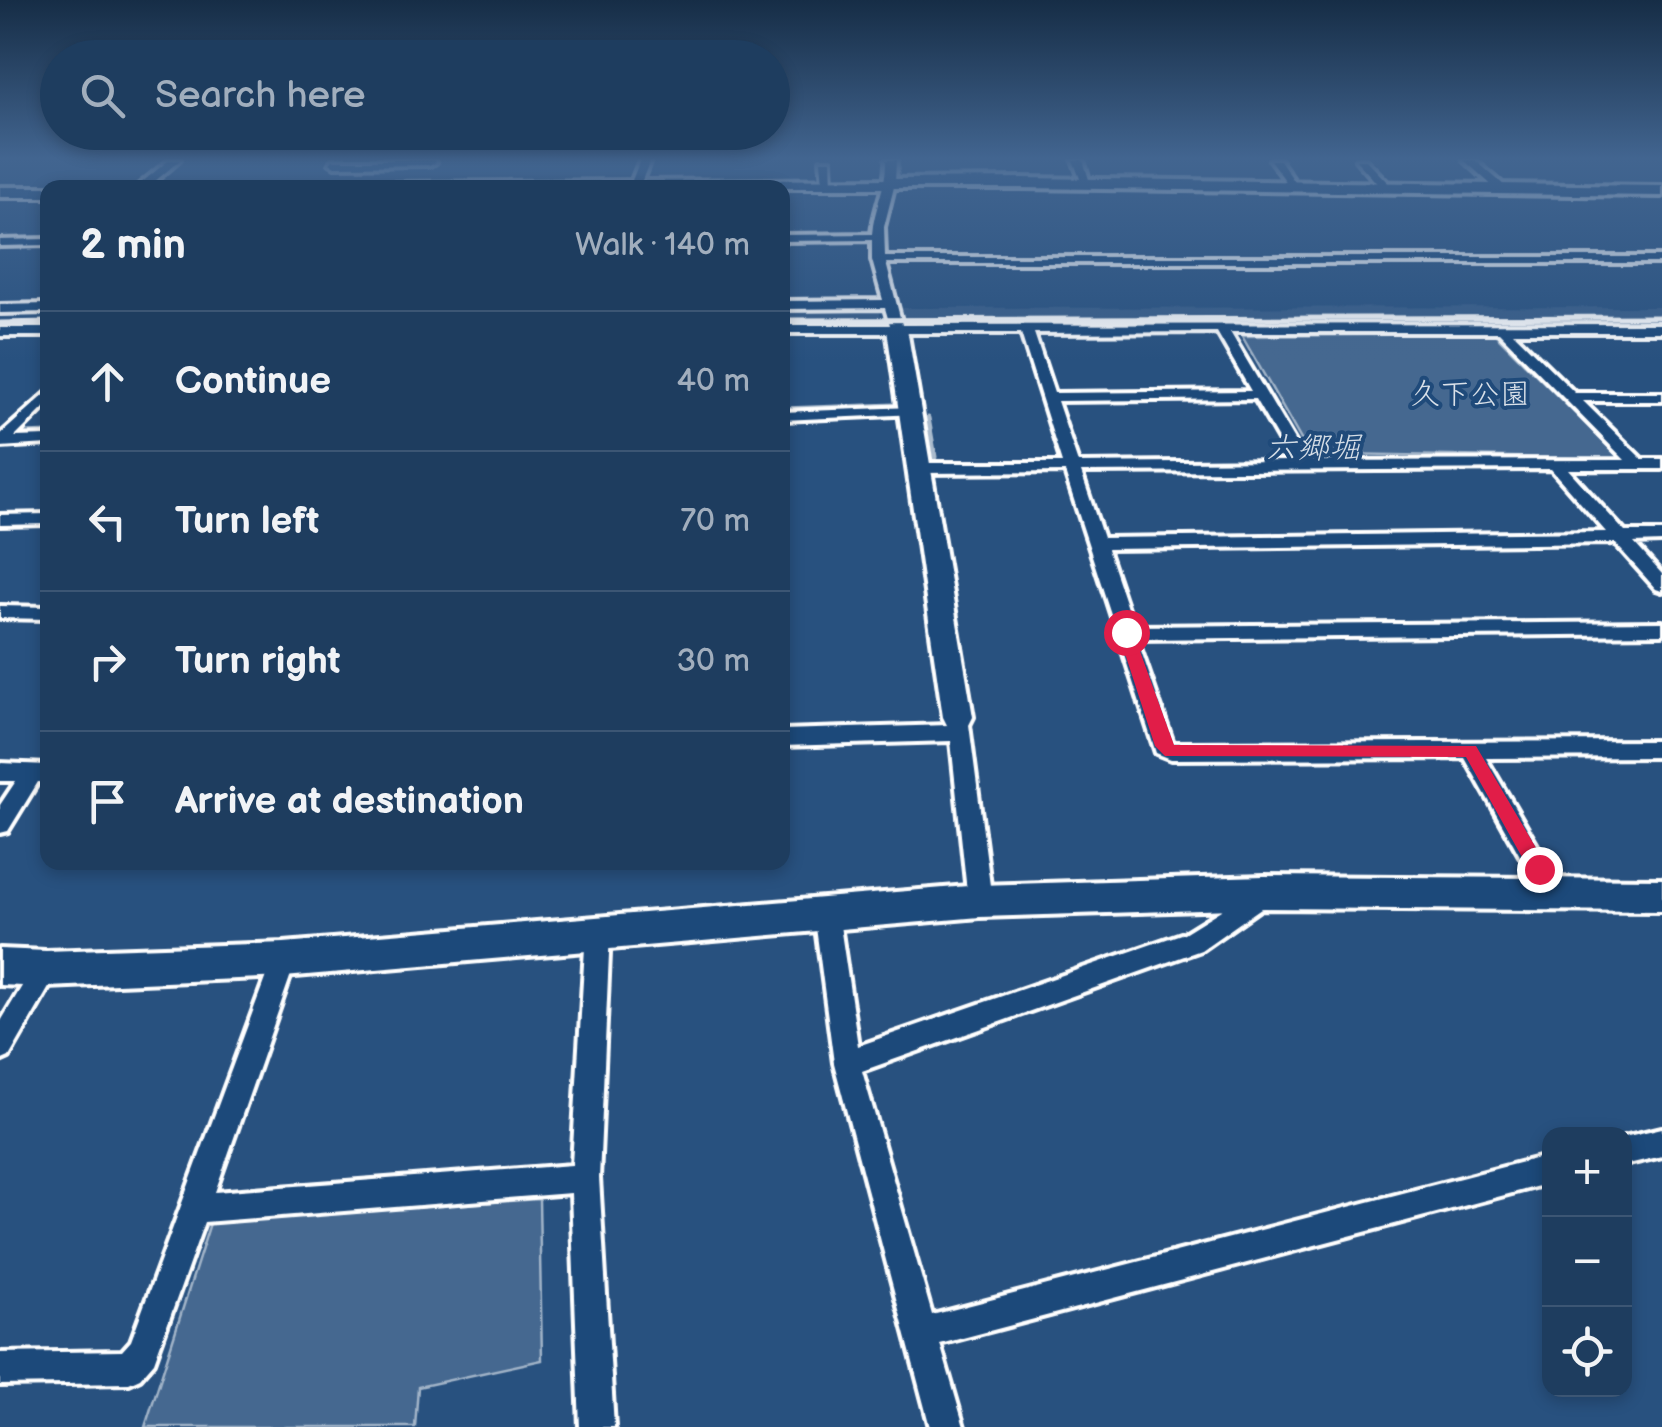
<!DOCTYPE html>
<html lang="en">
<head>
<meta charset="utf-8">
<style>
	:root { --surface:#1e3d5f; --page:#2b4868; --text:#f1f3f6; --muted:#a1aebd; --line:#3c5674 }
	body { margin:0; font-family:"Balsamiq Sans","Klee One",sans-serif; background:var(--page); color:var(--text) }
	.controls { position:absolute; right:30px; bottom:30px; display:grid; overflow:hidden; border-radius:20px; box-shadow:0 5px 15px #0003 }
	.controls button { width:90px; height:90px; display:grid; place-items:center; padding:0; border:0; border-bottom:2px solid var(--line); background:var(--surface); color:var(--text); font:50px sans-serif }
	.stop { position:absolute; width:30px; height:30px; margin:-22px; border:8px solid #e11d48; border-radius:50%; background:#fff }
	.stop.end { background:#e11d48; border-color:#fff; box-shadow:0 2px 10px #0008 }
	.list { margin:0; padding:0; list-style:none }
	h2 { display:flex; justify-content:space-between; align-items:center; height:130px; margin:0; padding:0 40px; font-size:42px }
	h2 small { font-size:32px; font-weight:400; color:var(--muted) }
	.list li { display:grid; grid-template-columns:65px 1fr auto; gap:30px; align-items:center; box-sizing:border-box; height:140px; padding:0 40px; border-top:2px solid var(--line) }
	.list b { display:block; font-size:38px; white-space:nowrap }
	.list em { font-size:32px; font-style:normal; color:var(--muted) }
	.icon { flex:none; width:55px; height:55px; fill:none; stroke:currentColor; stroke-width:2; stroke-linecap:round; stroke-linejoin:round }
	.map { position:relative; flex:none; width:1662px; height:1427px; overflow:hidden }
	.search { position:absolute; background:var(--surface); box-shadow:0 5px 15px #0003; left:40px; top:40px; width:750px; height:110px; display:flex; align-items:center; gap:25px; box-sizing:border-box; padding:0 35px; border-radius:55px; color:var(--muted); font-size:38px }
	.panel { position:absolute; background:var(--surface); box-shadow:0 5px 15px #0003; left:40px; top:180px; width:750px; height:690px; border-radius:20px }
	.map>svg:first-child { display:block }
</style>
</head>
<body>
<div class="map">
<svg width="1662" height="1427" viewBox="0 0 1662 1427">
	<rect width="100%" height="100%" fill="#28517f"/>
	<filter id="ink" filterUnits="userSpaceOnUse"><feTurbulence type="fractalNoise" baseFrequency=".01" numOctaves="2"/><feDisplacementMap in="SourceGraphic" scale="20" xChannelSelector="R" yChannelSelector="G"/><feConvolveMatrix kernelMatrix="1 2 1 2 8 2 1 2 1" color-interpolation-filters="sRGB"/></filter>
	<g filter="url(#ink)">
		<path fill="#375d88" d="M 879,307 L 882,326 L 783,326 L 782,309 Z
			M 1662,307 L 1662,323 L 905,326 L 900,308 Z"/>
		<path fill="#446890" stroke="#a2b4c8" stroke-width="2.5" d="M 1495,334 L 1621,459 L 1339,454 L 1341,459 L 1312,459 L 1242,336 Z
			M 539,1199 L 542,1360 L 418,1387 L 415,1427 L 145,1427 L 211,1220 Z"/>
		<g fill="none" stroke-linecap="round" stroke-linejoin="round">
			<path stroke="#aabbcd" stroke-width="5" d="M 782,409 L 894,405
				M 928,418 L 935,457
				M 0,435 L 48,433
				M 1591,471 L 1662,470
				M 947,473 L 1053,473
				M 1084,473 L 1542,470"/>
			<g stroke="#fff" stroke-width="8">
				<path id="street" d="M 169,160 L 180,160 L 147,188 L 135,188 Z
					M 333,160 L 434,160 L 436,162 L 431,165 L 335,166 L 330,163 Z
					M 640,160 L 650,160 L 639,188 L 629,188 Z
					M 821,160 L 831,160 L 832,186 L 823,184 Z
					M 886,160 L 896,160 L 895,183 L 884,227 L 885,257 L 1662,257 L 1662,263 L 886,263 L 902,325 L 1662,324 L 1662,332 L 1513,332 L 1575,393 L 1662,393 L 1662,401 L 1583,401 L 1642,459 L 1662,459 L 1662,469 L 1568,469 L 1625,532 L 1662,532 L 1662,542 L 1634,543 L 1662,574 L 1662,591 L 1656,589 L 1615,543 L 1107,549 L 1133,626 L 1662,622 L 1662,634 L 1137,639 L 1173,743 L 1662,741 L 1662,757 L 1486,758 L 1562,888 L 1566,895 L 1562,902 L 1554,905 L 1546,902 L 1465,758 L 1171,759 L 1156,753 L 1065,472 L 919,473 L 911,468 L 919,463 L 1062,463 L 1021,333 L 782,333 L 782,325 L 890,325 L 885,308 L 782,309 L 782,301 L 883,300 L 872,260 L 872,240 L 782,241 L 782,235 L 872,234 C 874,208 887,186 886,160 ZM 1217,332 L 1251,391 L 1054,393 L 1034,333 ZM 1230,332 L 1499,332 L 1625,460 L 1306,461 ZM 1255,399 L 1291,461 L 1078,463 L 1057,401 ZM 1551,469 L 1606,532 L 1103,538 L 1081,472 Z
					M 1073,160 L 1083,160 L 1091,186 L 1082,184 Z
					M 1270,160 L 1280,160 L 1299,188 L 1291,188 Z
					M 1356,160 L 1366,160 L 1390,185 L 1390,189 L 1382,189 Z
					M 1464,160 L 1475,160 L 1505,186 L 1505,190 L 1497,190 Z
					M 48,239 L 48,245 L 0,246 L 0,240 Z
					M 48,304 L 48,312 L 0,313 L 0,305 Z
					M 0,328 L 48,328 L 48,336 L 0,336 Z
					M 48,392 L 48,404 L 15,437 L 48,436 L 48,444 L 0,447 L 0,435 Z
					M 912,407 L 919,411 L 917,414 L 782,420 L 782,412 Z
					M 48,514 L 48,524 L 0,525 L 0,515 Z
					M 0,606 L 48,607 L 48,619 L 0,618 Z
					M 958,709 L 965,712 L 968,717 L 992,901 L 988,908 L 980,912 L 972,908 L 968,901 L 951,741 L 782,746 L 782,730 L 949,725 L 951,712 Z
					M 0,763 L 48,765 L 48,783 L 38,782 L 8,831 L 0,833 L 0,805 L 16,781 L 0,781 Z
					M 1263,884 L 1271,887 L 1275,894 L 1271,901 L 1201,950 L 862,1071 L 932,1315 L 1550,1155 L 1550,1183 L 940,1344 L 964,1427 L 930,1427 L 834,1063 L 814,912 L 818,904 L 826,901 L 834,904 L 838,912 L 858,1046 L 1184,933 Z
					M 598,920 L 606,923 L 610,931 L 599,1178 L 614,1427 L 580,1427 L 571,1193 L 204,1222 L 154,1362 L 140,1378 L 129,1383 L 0,1385 L 0,1353 L 122,1351 L 131,1341 L 272,960 L 275,952 L 284,948 L 293,952 L 296,960 L 215,1192 L 572,1165 L 586,931 L 590,923 Z
					M 46,957 L 55,961 L 58,969 L 55,977 L 9,1057 L 0,1061 L 0,1023 L 37,961 Z
					M 1662,1128 L 1662,1156 L 1624,1165 L 1624,1137 Z"/>
			</g>
			<g stroke="#fff" stroke-width="8">
				<path id="secondary" d="M 1022,178 L 1662,186 L 1662,196 L 1022,188 L 375,188 L 382,183 Z
					M 0,187 L 48,187 L 49,188 L 48,197 L 0,197 Z
					M 897,323 L 907,329 L 973,717 L 969,725 L 958,729 L 947,725 L 943,717 L 887,329 Z
					M 1264,876 L 1662,879 L 1662,911 L 1264,908 L 980,917 L 284,977 L 46,987 L 0,985 L 0,949 L 46,951 L 284,943 L 980,885 Z"/>
			</g>
			<use href="#street" fill="#1f4a7a" fill-rule="evenodd"/>
			<use href="#secondary" fill="#1f4a7a" fill-rule="evenodd"/>
			<path stroke="#fff" stroke-width="5" d="M 782,320 L 1662,317
				M 0,323 L 48,322"/>
		</g>
	</g>
	<linearGradient id="sky" x2="0" y2="1"><stop stop-color="#162d46"/><stop offset="0.44" stop-color="#426590"/><stop offset="1" stop-color="#426590" stop-opacity="0"/></linearGradient>
	<rect width="1662" height="360" fill="url(#sky)"/>
	<path fill="#e11d48" d="M 1126,627 L 1133,632 L 1174,745 L 1476,746 L 1545,863 L 1545,875 L 1532,875 L 1466,757 L 1165,756 L 1155,746 L 1118,632 Z"/>
	<g text-anchor="middle" stroke-width="8" stroke-linejoin="round" paint-order="stroke">
		<g font-size="30" fill="#dae1e9" stroke="#1f4a7a">
			<text x="1470" y="404">久下公園</text>
		</g>
		<g font-size="32" font-style="italic" fill="#d4dde6" stroke="#1f4a7a">
			<text x="1313" y="458">六郷堀</text>
		</g>
	</g>
</svg>
<div class="controls">
<button>+</button>
<button>−</button>
<button><svg class="icon" aria-label="locate" viewBox="0 0 24 24"><circle cx="12" cy="12" r="6"/><path d="M12 2v4M12 18v4M2 12h4M18 12h4"/></svg></button>
</div>
<div class="stop" style="left:1126px;top:632px"></div>
<div class="stop end" style="left:1539px;top:869px"></div>
<div class="search"><svg class="icon" aria-label="search" viewBox="0 0 24 24"><circle cx="10" cy="10" r="6"/><path d="M15 15l6 6"/></svg>Search here</div>
<section class="panel">
<h2>2 min<small>Walk · 140 m</small></h2>
<ul class="list">
<li><svg class="icon" aria-label="ahead" viewBox="0 0 24 24"><path d="M12 20V5M6 11l6-6 6 6"/></svg><div><b>Continue</b></div><em>40 m</em></li>
<li><svg class="icon" aria-label="left" viewBox="0 0 24 24"><path d="M17 20v-9H6M10 6l-5 5 5 5"/></svg><div><b>Turn left</b></div><em>70 m</em></li>
<li><svg class="icon" aria-label="right" viewBox="0 0 24 24"><path d="M7 20v-9h11M14 6l5 5-5 5"/></svg><div><b>Turn right</b></div><em>30 m</em></li>
<li><svg class="icon" aria-label="arrive" viewBox="0 0 24 24"><path d="M6 21V4h12l-3 4 3 4H6"/></svg><div><b>Arrive at destination</b></div></li>
</ul>
</section>
</div>
</body>
</html>
